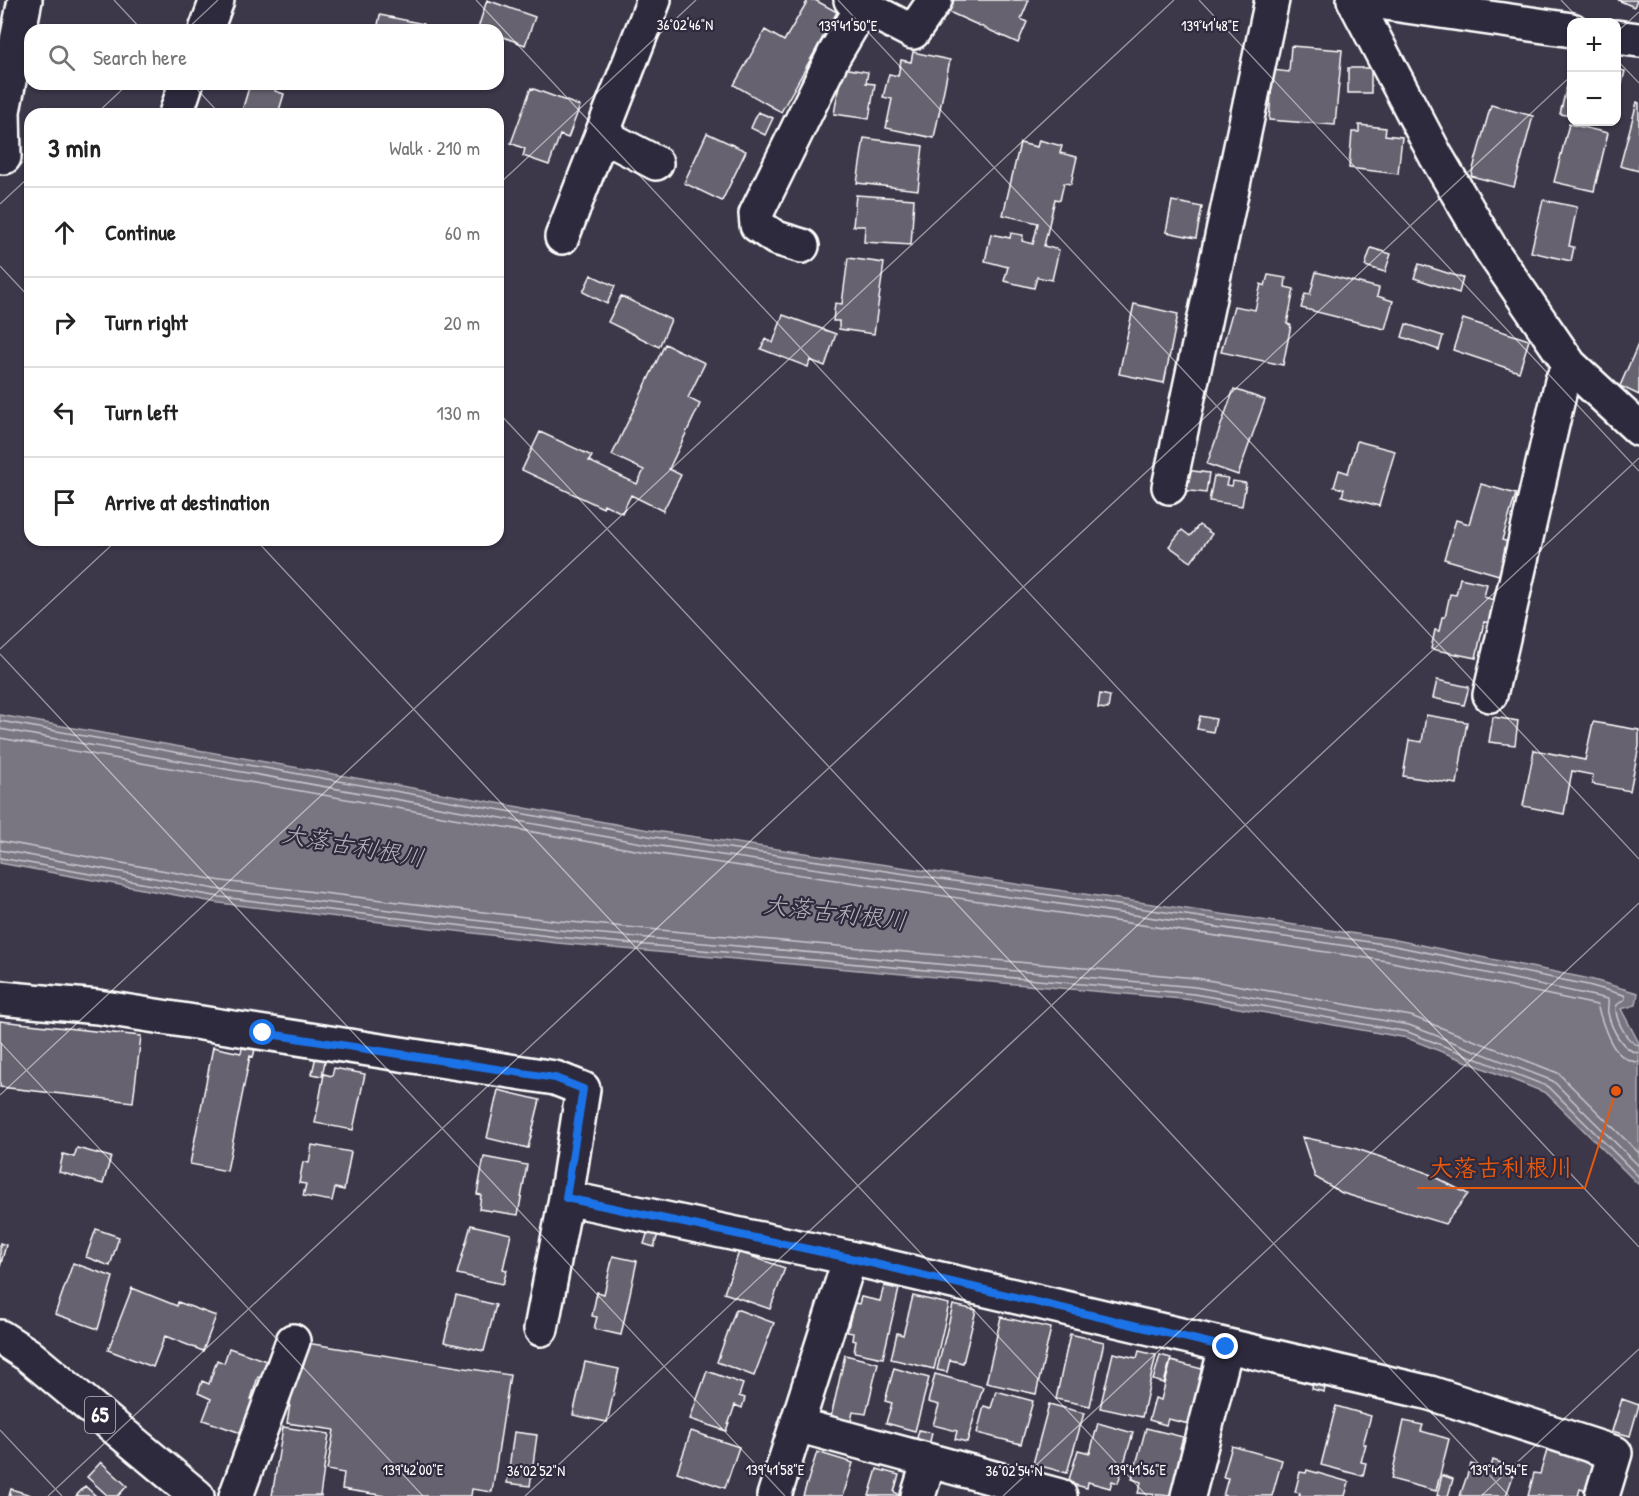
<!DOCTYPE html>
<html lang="en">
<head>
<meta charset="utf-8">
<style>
	:root { --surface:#fff; --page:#f6f6f6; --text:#222; --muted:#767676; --line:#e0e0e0 }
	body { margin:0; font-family:"Patrick Hand","Klee One",sans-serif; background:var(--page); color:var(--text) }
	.controls { position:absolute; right:18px; top:18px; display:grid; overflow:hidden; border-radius:12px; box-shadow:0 2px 4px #0004 }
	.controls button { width:54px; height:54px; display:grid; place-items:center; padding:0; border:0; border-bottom:2px solid var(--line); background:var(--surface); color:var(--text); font:30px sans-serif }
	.stop { position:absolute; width:18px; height:18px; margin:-14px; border:4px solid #1a73e8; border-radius:50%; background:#fff }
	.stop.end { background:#1a73e8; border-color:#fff; box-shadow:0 2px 6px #0008 }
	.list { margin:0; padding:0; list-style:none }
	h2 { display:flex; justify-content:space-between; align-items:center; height:78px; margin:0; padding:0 24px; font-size:26px }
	h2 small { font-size:20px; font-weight:400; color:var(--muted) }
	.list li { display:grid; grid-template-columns:39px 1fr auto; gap:18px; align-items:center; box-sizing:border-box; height:90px; padding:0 24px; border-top:2px solid var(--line) }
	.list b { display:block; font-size:22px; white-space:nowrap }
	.list em { font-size:20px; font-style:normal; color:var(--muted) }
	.icon { flex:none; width:33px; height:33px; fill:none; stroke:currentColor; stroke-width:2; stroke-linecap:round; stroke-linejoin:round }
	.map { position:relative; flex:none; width:1639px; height:1496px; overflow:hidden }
	.search { position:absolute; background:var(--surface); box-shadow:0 2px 4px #0004; left:24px; top:24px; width:480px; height:66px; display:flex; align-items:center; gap:15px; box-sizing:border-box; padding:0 21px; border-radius:18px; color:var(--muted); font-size:22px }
	.panel { position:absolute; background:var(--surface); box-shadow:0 2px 4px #0004; left:24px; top:108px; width:480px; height:438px; border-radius:18px }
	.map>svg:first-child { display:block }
</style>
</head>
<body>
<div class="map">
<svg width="1639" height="1496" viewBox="0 0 1639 1496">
	<rect width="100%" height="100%" fill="#3c3749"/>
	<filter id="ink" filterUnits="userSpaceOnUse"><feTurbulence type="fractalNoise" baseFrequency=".0167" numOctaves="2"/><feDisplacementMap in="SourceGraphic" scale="12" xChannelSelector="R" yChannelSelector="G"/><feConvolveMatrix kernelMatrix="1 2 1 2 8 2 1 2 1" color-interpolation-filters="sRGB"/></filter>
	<g filter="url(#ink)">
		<path fill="#797682" stroke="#afadb4" stroke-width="1.5" d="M 0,715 L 655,831 L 1391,939 L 1590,979 L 1638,993 L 1636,1005 L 1621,1009 L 1639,1043 L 1639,1185 L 1546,1093 L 1407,1038 L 1193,1000 L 557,943 L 219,903 L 0,863 Z"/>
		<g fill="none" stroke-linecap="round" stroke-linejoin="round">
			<path stroke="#c9c8cd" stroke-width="1.5" d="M 0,721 L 654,837 L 1390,945 L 1588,985 L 1624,995 L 1625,999 L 1617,1005 C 1613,1016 1627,1044 1639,1045
				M 0,729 L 653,845 L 1388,952 L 1608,999 C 1609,1003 1607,1008 1608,1013 C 1611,1028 1623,1052 1639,1053
				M 0,738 L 652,853 L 1387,961 L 1597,1005 C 1604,1026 1611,1061 1639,1062
				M 0,841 L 222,881 L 559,921 L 1196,978 L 1411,1016 L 1558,1073 L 1639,1153
				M 0,850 L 221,890 L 558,930 L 1195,987 L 1409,1025 L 1553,1081 L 1639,1166
				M 0,858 L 220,897 L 557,937 L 1194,994 L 1408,1032 L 1549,1087 L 1639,1177"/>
		</g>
		<path fill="#666270" stroke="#fff" stroke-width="1.5" d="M 487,0 L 535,17 L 525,45 L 498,35 L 498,30 L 478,28 Z
			M 808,0 L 815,0 L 837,12 L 781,112 L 734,85 L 765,30 L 784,41 Z
			M 954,0 L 1029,0 L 1021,19 L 1027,22 L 1018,43 L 949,12 Z
			M 1618,0 L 1637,0 L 1634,7 Z
			M 380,15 L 424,24 L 423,30 L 377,30 Z
			M 1291,46 L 1342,50 L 1335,125 L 1269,120 L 1273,70 L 1289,72 Z
			M 913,52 L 950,60 L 934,138 L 886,128 L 892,99 L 883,97 L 889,74 L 898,76 L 901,60 L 911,62 Z
			M 1572,65 L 1572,116 L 1560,114 Z
			M 842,68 L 868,72 L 866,83 L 875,84 L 869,119 L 834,114 Z
			M 1348,68 L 1371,68 L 1371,93 L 1348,93 Z
			M 1616,69 L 1625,71 L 1616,107 Z
			M 250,84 L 277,84 L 275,91 L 284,94 L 278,114 L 241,114 Z
			M 531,88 L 580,106 L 568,138 L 560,135 L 549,165 L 523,156 L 525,149 L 511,143 Z
			M 1637,102 L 1639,103 L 1639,171 L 1620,166 Z
			M 1491,105 L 1533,116 L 1514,187 L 1471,176 Z
			M 758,112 L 773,118 L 765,135 L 751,128 Z
			M 1569,124 L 1608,133 L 1594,191 L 1554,182 Z
			M 1359,125 L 1386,128 L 1385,135 L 1402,137 L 1398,174 L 1349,168 L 1352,132 L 1359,132 Z
			M 707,133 L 746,151 L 722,201 L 684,183 Z
			M 864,138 L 923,146 L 918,190 L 857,183 Z
			M 1039,140 L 1062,146 L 1060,153 L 1077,157 L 1071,184 L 1064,183 L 1060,200 L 1055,199 L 1044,246 L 1059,250 L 1052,280 L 1037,277 L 1034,288 L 1004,281 L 1008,267 L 985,261 L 991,234 L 1010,238 L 1011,233 L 1023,235 L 1022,241 L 1033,244 L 1038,223 L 1003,215 L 1020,143 L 1037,147 Z
			M 856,195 L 914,199 L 911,245 L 864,242 L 865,226 L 853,226 Z
			M 1543,200 L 1577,207 L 1569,246 L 1574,247 L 1571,261 L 1531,252 Z
			M 1172,201 L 1202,207 L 1196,238 L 1166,232 Z
			M 1371,248 L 1391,254 L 1385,272 L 1365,266 Z
			M 848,258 L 884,263 L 874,334 L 839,329 L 839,321 L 833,321 L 835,303 L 842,304 Z
			M 1419,264 L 1463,278 L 1459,293 L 1414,278 Z
			M 1316,272 L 1379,288 L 1377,296 L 1393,301 L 1385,329 L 1301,308 L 1305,294 L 1310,295 Z
			M 591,275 L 615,286 L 607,304 L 583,292 Z
			M 1268,275 L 1286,278 L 1285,287 L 1294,289 L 1287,324 L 1291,325 L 1283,365 L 1221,352 L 1234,306 L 1255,310 L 1261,284 L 1265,286 Z
			M 621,296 L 671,320 L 659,347 L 608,322 Z
			M 1134,304 L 1178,314 L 1164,383 L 1119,374 Z
			M 783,315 L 836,334 L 825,366 L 810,360 L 808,367 L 761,349 L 765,339 L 773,343 Z
			M 1463,319 L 1529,340 L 1519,372 L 1453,350 Z
			M 1406,324 L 1443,336 L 1439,350 L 1402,337 Z
			M 1639,342 L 1639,395 L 1620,386 Z
			M 665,344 L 705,363 L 688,398 L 700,404 L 669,469 L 681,475 L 663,511 L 631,495 L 622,513 L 604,504 L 603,508 L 522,470 L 540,432 L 592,456 L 589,461 L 637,484 L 644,470 L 612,455 Z
			M 1234,389 L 1265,400 L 1238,475 L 1207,464 Z
			M 1357,441 L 1395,451 L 1379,506 L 1342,496 L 1344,489 L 1334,487 L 1339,470 L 1348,473 Z
			M 1185,470 L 1209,473 L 1206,493 L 1182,490 Z
			M 1214,476 L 1228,478 L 1226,485 L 1232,486 L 1233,481 L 1246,483 L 1242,506 L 1209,501 Z
			M 1481,484 L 1516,494 L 1502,540 L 1509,542 L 1499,575 L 1444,559 L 1456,520 L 1469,524 Z
			M 1199,525 L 1212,534 L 1191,562 L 1169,546 L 1182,530 L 1190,536 Z
			M 1460,578 L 1487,584 L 1484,597 L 1494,600 L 1489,623 L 1484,622 L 1476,658 L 1431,649 L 1435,630 L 1439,631 L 1442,617 L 1445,617 L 1450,594 L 1456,595 Z
			M 1437,680 L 1469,687 L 1464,705 L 1433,698 Z
			M 1100,694 L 1110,696 L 1108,709 L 1098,708 Z
			M 1426,715 L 1467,722 L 1457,784 L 1403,776 L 1409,740 L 1422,742 Z
			M 1200,716 L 1216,719 L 1213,732 L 1197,729 Z
			M 1493,717 L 1518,721 L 1515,745 L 1489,742 Z
			M 1593,722 L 1639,730 L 1639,746 L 1630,791 L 1592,784 L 1593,775 L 1572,771 L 1564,814 L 1523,806 L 1534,750 L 1585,760 Z
			M 0,1021 L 141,1036 L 133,1102 L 0,1087 Z
			M 213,1047 L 241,1053 L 242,1048 L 255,1050 L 253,1057 L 250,1056 L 227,1171 L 190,1164 Z
			M 317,1051 L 327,1052 L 322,1076 L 312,1074 Z
			M 334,1068 L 365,1074 L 353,1130 L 315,1123 L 324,1074 L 332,1076 Z
			M 498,1090 L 540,1100 L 528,1148 L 487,1138 Z
			M 1302,1137 L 1354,1148 L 1425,1172 L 1468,1194 L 1445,1224 L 1342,1193 L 1315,1177 Z
			M 312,1145 L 351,1152 L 344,1190 L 335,1188 L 332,1201 L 303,1196 L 306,1184 L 299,1183 L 303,1162 L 309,1163 Z
			M 77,1148 L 111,1157 L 103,1184 L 59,1172 L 63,1154 L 74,1157 Z
			M 484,1157 L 527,1165 L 518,1215 L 479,1209 L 481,1195 L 477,1194 Z
			M 471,1225 L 511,1234 L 503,1269 L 507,1270 L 503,1284 L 457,1274 Z
			M 96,1229 L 119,1237 L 110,1266 L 86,1257 Z
			M 648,1231 L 658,1234 L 654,1247 L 644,1244 Z
			M 0,1243 L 6,1245 L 0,1267 Z
			M 739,1252 L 785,1268 L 770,1309 L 724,1293 Z
			M 613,1256 L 637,1261 L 621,1335 L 594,1329 L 597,1317 L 592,1316 L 597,1292 L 604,1294 Z
			M 73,1263 L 113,1277 L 98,1329 L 55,1314 Z
			M 884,1286 L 899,1289 L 883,1358 L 854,1352 L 856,1341 L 852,1340 L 853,1333 L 847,1332 L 854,1303 L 859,1304 L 861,1297 L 880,1301 Z
			M 132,1288 L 177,1306 L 178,1302 L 216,1316 L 203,1351 L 165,1336 L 153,1367 L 108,1350 Z
			M 456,1295 L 496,1305 L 484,1351 L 444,1342 Z
			M 913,1296 L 949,1304 L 934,1369 L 891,1359 L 897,1333 L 903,1335 Z
			M 953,1305 L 976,1310 L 963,1363 L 950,1360 L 947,1372 L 937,1370 Z
			M 736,1309 L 774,1323 L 754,1376 L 717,1362 Z
			M 1001,1317 L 1051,1328 L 1036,1394 L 986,1383 Z
			M 1070,1334 L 1104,1342 L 1090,1406 L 1056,1399 Z
			M 300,1342 L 510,1375 L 492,1492 L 472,1489 L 471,1496 L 386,1496 L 342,1489 L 344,1473 L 327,1470 L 334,1430 L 287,1423 Z
			M 229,1348 L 269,1362 L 263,1378 L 258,1377 L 251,1399 L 255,1401 L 244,1434 L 203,1420 L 211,1399 L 198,1393 L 202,1381 L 209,1384 L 217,1360 L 224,1363 Z
			M 1139,1351 L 1156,1355 L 1142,1417 L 1100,1408 L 1113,1353 L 1137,1358 Z
			M 845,1355 L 878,1363 L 866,1414 L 853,1412 L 851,1421 L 831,1417 Z
			M 1160,1355 L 1171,1358 L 1164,1383 L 1153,1380 Z
			M 1171,1361 L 1202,1369 L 1189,1424 L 1168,1419 L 1166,1425 L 1149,1420 L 1155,1398 L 1161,1400 Z
			M 585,1362 L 619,1369 L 607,1422 L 573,1415 Z
			M 894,1368 L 929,1378 L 915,1431 L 886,1423 L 892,1403 L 885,1401 Z
			M 707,1371 L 743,1384 L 739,1396 L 745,1398 L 742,1408 L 735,1405 L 726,1431 L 690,1419 Z
			M 935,1374 L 983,1387 L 967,1442 L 955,1439 L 957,1431 L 933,1425 L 939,1405 L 928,1402 Z
			M 1313,1381 L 1326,1384 L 1324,1392 L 1312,1389 Z
			M 996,1391 L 1033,1401 L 1021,1444 L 977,1433 L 984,1406 L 991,1408 Z
			M 1622,1399 L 1639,1405 L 1630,1436 L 1612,1431 Z
			M 1049,1404 L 1084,1413 L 1067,1473 L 1033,1464 Z
			M 1336,1406 L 1371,1416 L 1363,1444 L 1366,1444 L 1361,1462 L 1366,1463 L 1363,1476 L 1321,1465 Z
			M 1404,1421 L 1423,1425 L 1421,1431 L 1449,1439 L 1436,1491 L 1391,1479 Z
			M 1098,1423 L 1133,1433 L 1118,1483 L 1112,1481 L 1110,1488 L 1088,1482 L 1087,1488 L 1068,1483 L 1078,1450 L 1090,1453 Z
			M 283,1427 L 329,1434 L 320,1496 L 322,1496 L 272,1496 Z
			M 1146,1428 L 1183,1437 L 1180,1448 L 1184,1449 L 1171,1496 L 1138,1493 L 1141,1482 L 1132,1479 Z
			M 919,1430 L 932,1433 L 929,1445 L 916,1442 Z
			M 691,1431 L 739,1447 L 725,1488 L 677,1472 Z
			M 514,1432 L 537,1435 L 530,1486 L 507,1483 Z
			M 1232,1446 L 1282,1460 L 1272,1496 L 1223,1496 L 1228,1478 L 1223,1477 Z
			M 1548,1447 L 1591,1460 L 1596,1472 L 1590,1492 L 1580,1489 L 1578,1496 L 1528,1496 L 1534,1473 L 1540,1474 Z
			M 817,1452 L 853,1463 L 843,1496 L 803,1496 Z
			M 1493,1460 L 1507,1465 L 1504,1473 L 1513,1476 L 1506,1496 L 1460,1496 L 1471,1464 L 1490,1470 Z
			M 101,1462 L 127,1486 L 118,1496 L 108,1496 L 87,1477 Z
			M 877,1469 L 899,1475 L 894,1492 L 902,1496 L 869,1496 Z
			M 1307,1470 L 1349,1482 L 1345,1496 L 1299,1496 L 1300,1493 L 1295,1492 L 1300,1472 L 1306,1473 Z
			M 1442,1475 L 1453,1479 L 1448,1496 L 1437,1496 Z
			M 85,1486 L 96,1496 L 76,1496 Z
			M 11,1489 L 31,1495 L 31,1496 L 9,1496 Z"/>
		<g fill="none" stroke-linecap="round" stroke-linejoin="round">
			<g stroke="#fff" stroke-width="38">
				<path id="minor" d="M 851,0 L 913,32 L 935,0
					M 1354,0 L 1436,156 L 1492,251 L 1570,365 L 1639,429
					M 1365,0 L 1572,30
					M 206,30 L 217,0
					M 1616,37 L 1639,40
					M 176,114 L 186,84
					M 602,135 L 656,163
					M 4,157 L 3,111 L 25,0
					M 562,237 L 654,0
					M 802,246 L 776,238 L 757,225 L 756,214 L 834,55 L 863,6
					M 1169,487 L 1272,0
					M 1490,695 L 1562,381 L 1570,365
					M 0,998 L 98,1007 L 555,1078 L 583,1089 L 566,1198 L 850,1258
					M 541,1329 L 566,1198
					M 797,1425 L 1060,1496
					M 236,1496 L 293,1341
					M 774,1496 L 850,1258 L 1430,1393 L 1615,1453 L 1602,1496
					M 918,1496 L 929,1461
					M 1188,1496 L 1226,1347"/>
			</g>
			<g stroke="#fff" stroke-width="38">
				<path id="major" d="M 0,1337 L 28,1355 L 197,1496"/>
			</g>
			<use href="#minor" stroke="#2f2a3d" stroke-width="33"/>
			<use href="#major" stroke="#2f2a3d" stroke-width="33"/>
		</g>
	</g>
	<g fill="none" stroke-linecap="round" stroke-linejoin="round" filter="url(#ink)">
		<path stroke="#1a73e8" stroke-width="8" d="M 263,1033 L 555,1078 L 583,1089 L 566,1198 L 850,1258 L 1226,1347"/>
	</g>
	<path fill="none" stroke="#fff" stroke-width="1.5" stroke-opacity="0.45" d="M 114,0 L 142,30M 476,0 L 1639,1247M 838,0 L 1639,859M 1199,0 L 1639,471M 1561,0 L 1582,22M 186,30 L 218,0M 1616,33 L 1639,12M 1616,59 L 1639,83M 192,84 L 220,114M 96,114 L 128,84M 498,185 L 696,0M 0,204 L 30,176M 0,266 L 30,298M 498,412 L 1509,1496M 256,540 L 1147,1496M 0,649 L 117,540M 0,654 L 785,1496M 0,1042 L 423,1496M 0,1095 L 1174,0M 0,1430 L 62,1496M 48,1496 L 1572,75M 525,1496 L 1639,458M 1003,1496 L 1639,903M 1481,1496 L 1639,1349"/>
	<g text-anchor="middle" stroke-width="4.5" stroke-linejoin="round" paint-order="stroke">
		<rect fill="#2f2a3d" stroke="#c1bfc5" stroke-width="1.5" x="85" y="1397" width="30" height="36" rx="4.5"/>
		<g font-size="21" font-weight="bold" fill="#fff">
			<text x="100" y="1422">65</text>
		</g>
		<g font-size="24" font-style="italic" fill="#b5b4ba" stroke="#2f2a3d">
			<text transform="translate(353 846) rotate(10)" y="8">大落古利根川</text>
			<text transform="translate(835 913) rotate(7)" y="8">大落古利根川</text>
		</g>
	</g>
	<g font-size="15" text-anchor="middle" fill="#fff" stroke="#2f2a3d" stroke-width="4.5" stroke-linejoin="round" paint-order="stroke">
		<text x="685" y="30">36°02'46"N</text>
		<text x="848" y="31">139°41'50"E</text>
		<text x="1210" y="31">139°41'48"E</text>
		<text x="413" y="1475">139°42'00"E</text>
		<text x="775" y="1475">139°41'58"E</text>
		<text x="1137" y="1475">139°41'56"E</text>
		<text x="1499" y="1475">139°41'54"E</text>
		<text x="536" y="1476">36°02'52"N</text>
		<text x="1014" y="1476">36°02'54"N</text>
	</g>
	<path fill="none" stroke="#e8590c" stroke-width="2" d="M1616 1091L1585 1188H1417"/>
	<circle fill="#e8590c" stroke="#2f2a3d" stroke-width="2" cx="1616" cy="1091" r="6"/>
	<g font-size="24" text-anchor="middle" font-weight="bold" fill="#e8590c" stroke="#2f2a3d" stroke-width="4.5" stroke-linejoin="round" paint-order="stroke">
		<text x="1501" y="1176">大落古利根川</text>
	</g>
</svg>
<div class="controls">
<button>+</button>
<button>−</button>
</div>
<div class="stop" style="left:263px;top:1033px"></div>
<div class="stop end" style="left:1226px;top:1347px"></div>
<div class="search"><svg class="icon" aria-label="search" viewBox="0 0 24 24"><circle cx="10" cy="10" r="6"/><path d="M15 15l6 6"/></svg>Search here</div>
<section class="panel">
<h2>3 min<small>Walk · 210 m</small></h2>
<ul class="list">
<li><svg class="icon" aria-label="ahead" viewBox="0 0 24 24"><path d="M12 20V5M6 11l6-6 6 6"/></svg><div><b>Continue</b></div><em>60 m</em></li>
<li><svg class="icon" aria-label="right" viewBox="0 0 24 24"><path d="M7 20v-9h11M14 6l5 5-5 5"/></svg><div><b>Turn right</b></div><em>20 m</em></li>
<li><svg class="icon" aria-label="left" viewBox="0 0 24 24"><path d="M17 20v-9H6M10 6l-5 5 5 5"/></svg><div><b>Turn left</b></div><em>130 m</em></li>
<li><svg class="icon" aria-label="arrive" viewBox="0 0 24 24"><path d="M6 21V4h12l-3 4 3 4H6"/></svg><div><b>Arrive at destination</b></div></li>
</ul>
</section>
</div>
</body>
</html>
